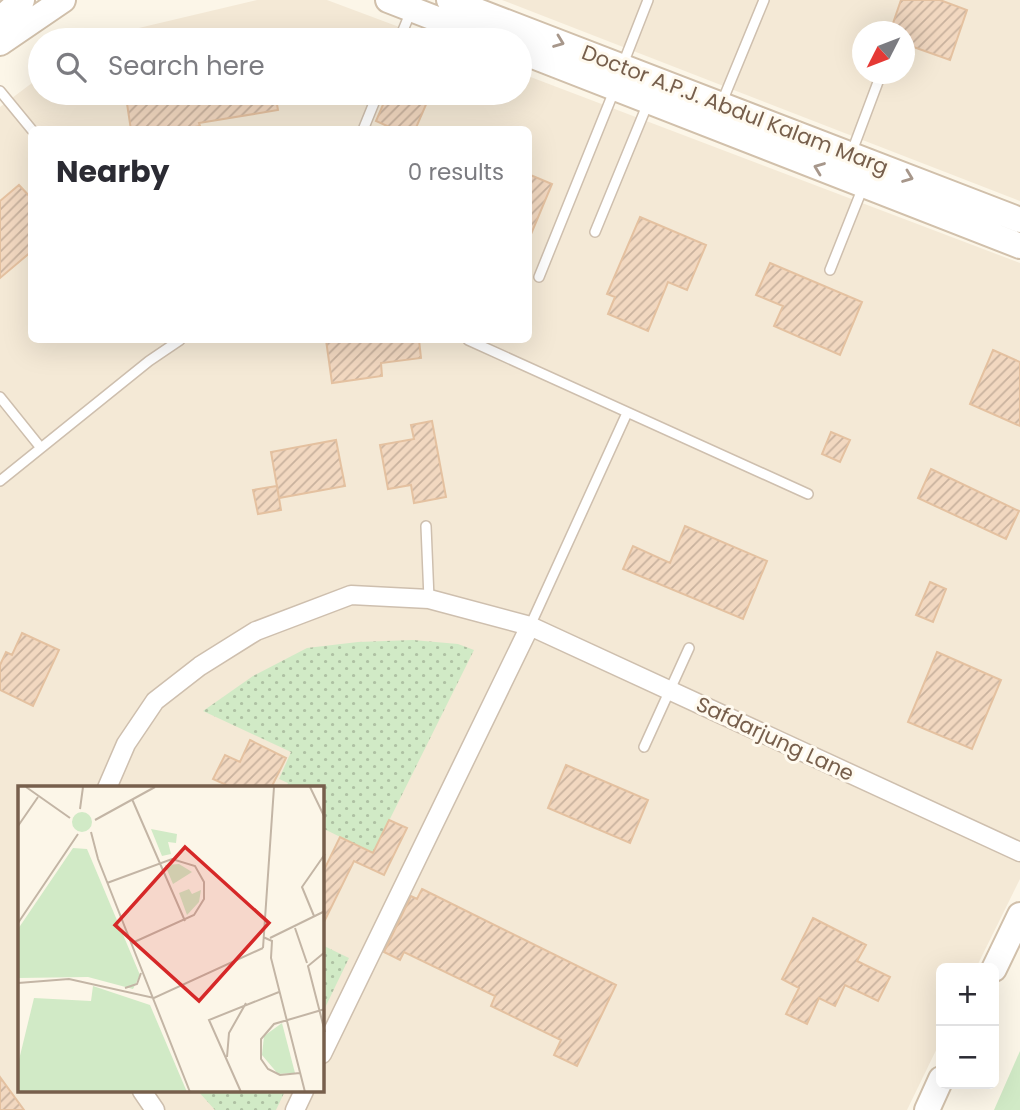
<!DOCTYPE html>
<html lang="en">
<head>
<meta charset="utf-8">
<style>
	:root { --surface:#fff; --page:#f7f7f7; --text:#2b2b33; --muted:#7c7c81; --line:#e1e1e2 }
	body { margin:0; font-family:Poppins,sans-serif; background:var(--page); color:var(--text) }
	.controls { position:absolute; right:21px; bottom:21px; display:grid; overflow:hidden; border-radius:10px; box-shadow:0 7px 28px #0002 }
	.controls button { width:63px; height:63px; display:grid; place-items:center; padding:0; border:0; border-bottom:2px solid var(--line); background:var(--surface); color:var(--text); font:35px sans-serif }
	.compass { position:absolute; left:852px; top:21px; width:63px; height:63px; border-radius:50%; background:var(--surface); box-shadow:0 7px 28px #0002; rotate:228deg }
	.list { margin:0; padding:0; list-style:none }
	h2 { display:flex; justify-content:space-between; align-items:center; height:91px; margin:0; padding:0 28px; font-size:30px }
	h2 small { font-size:23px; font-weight:400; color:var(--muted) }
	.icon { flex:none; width:38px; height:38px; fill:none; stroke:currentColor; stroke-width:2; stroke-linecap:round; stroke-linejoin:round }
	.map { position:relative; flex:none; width:1020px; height:1110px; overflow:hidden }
	.search { position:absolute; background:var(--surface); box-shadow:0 7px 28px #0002; left:28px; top:28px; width:504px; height:77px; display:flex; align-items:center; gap:18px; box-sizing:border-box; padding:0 24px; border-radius:38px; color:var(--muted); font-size:26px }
	.panel { position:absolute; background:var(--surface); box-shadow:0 7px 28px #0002; left:28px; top:126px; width:504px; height:217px; border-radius:10px }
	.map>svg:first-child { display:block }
</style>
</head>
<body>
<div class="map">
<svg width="1020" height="1110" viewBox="0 0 1020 1110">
	<defs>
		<pattern id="grass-dots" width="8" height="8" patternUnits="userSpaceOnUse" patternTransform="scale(1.75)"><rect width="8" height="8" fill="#d1eac6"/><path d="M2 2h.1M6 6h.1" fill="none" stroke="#aec1a3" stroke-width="1.8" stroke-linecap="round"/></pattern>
		<pattern id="building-hatch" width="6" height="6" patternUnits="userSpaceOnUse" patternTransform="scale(1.75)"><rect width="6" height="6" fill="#f2d8c0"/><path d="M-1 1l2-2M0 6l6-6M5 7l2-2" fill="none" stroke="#c9b29e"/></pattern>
	</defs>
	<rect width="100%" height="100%" fill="#fcf6e8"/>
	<path fill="#f4e9d6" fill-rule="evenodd" d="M 257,0 L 327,0 L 434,40 L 88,40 Z
		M 502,0 L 1020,0 L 1020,201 ZM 862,32 L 904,32 L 904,74 L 862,74 Z
		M 520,73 L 1020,263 L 1020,879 L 976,968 L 941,968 L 941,1040 L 907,1110 L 0,1110 L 0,107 L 40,77 L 40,93 L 520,93 ZM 32,130 L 528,130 L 528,340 L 32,340 ZM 19,788 L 322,788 L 322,1091 L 19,1091 Z"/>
	<path fill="url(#grass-dots)" d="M 413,640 L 458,644 L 474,650 L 373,853 L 322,828 L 322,788 L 286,788 L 288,783 L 279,779 L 291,752 L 203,711 L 253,676 L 307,648 L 358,642 Z
		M 322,945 L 349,958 L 322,1014 Z
		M 198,1091 L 285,1091 L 276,1110 L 215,1110 Z"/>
	<path fill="#d1eac6" d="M 1020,1051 L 1020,1110 L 994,1110 Z"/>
	<path fill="url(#building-hatch)" stroke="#e4c1a0" stroke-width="2" d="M 901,0 L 940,0 L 967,10 L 950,60 L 905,44 L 905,32 L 890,32 Z
		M 150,93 L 275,93 L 278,110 L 199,123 L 200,126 L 179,130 L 131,130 L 126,97 Z
		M 388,93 L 431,93 L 415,130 L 396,130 L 376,121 Z
		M 528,174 L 552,184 L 529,239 L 528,239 Z
		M 19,185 L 32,199 L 32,251 L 0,278 L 0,201 Z
		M 640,217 L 706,245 L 687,290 L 668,282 L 648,331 L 608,314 L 615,297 L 607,294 Z
		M 770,263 L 862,302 L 840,355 L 774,326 L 783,306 L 756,295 Z
		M 326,340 L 419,340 L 421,358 L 381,363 L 382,376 L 332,383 Z
		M 993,350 L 1020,362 L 1020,426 L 970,404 Z
		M 432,421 L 446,497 L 414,503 L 411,485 L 388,489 L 380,445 L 414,439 L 411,425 Z
		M 831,432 L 850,440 L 840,462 L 822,454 Z
		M 336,440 L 345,486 L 279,498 L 271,452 Z
		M 931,469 L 1019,511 L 1006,539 L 918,498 Z
		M 277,486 L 281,510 L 258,514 L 253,490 Z
		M 685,526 L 767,561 L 743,619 L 623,569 L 633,546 L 670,563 Z
		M 930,582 L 946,589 L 933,622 L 916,615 Z
		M 22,633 L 59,650 L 33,706 L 0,690 L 0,665 L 6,652 L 12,655 Z
		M 937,652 L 1001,680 L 972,749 L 908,722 Z
		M 250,740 L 286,758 L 271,788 L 233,788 L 213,779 L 225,755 L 240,762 Z
		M 566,765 L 648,800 L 630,843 L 548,808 Z
		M 389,820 L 407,828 L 384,875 L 354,861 L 322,926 L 322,874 L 340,837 L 373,853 Z
		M 422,889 L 616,985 L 577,1066 L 554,1055 L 561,1040 L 491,1006 L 495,996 L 404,952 L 400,960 L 384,952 L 411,896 L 417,899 Z
		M 813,918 L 866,945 L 857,961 L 890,977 L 878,1001 L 845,985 L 835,1006 L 819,998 L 807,1024 L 786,1014 L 799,988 L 782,979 Z
		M 0,1077 L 24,1110 L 0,1110 Z"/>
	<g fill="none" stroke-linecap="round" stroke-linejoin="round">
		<g stroke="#cebfae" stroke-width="12">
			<path id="lane" d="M 399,40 L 411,11
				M 623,64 L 648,0
				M 0,91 L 32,130
				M 722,102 L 764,0
				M 363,130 L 378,93
				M 851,154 L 881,74
				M 595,232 L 648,103
				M 830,270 L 863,187
				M 539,277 L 614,91
				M 468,340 L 808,494
				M 0,397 L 41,448
				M 0,481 L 149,361 L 180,340
				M 426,526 L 429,599
				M 530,626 L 627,413
				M 644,747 L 689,648"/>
		</g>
		<g stroke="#cebfae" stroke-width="21">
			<path id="street" d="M 107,788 L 126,744 L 155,701 L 200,666 L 256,631 L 351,595 L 429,599 L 530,626 L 1020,852
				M 322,1054 L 530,626
				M 142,1091 L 155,1110
				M 295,1110 L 304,1091"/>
		</g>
		<g stroke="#d1c0ab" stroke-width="28">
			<path id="secondary" d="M 388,0 L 491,40
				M 449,0 L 1020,220
				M 0,19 L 22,0
				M 0,43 L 63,0
				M 520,51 L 1020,246
				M 994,969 L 1020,915
				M 927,1110 L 941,1079"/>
		</g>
		<use href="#lane" stroke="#fff" stroke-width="9"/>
		<use href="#street" stroke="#fff" stroke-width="18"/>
		<use href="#secondary" stroke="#fff" stroke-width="24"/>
	</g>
	<defs><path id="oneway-chevron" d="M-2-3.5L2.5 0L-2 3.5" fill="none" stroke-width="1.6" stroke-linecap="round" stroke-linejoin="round" transform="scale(1.75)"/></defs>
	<g stroke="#a7978b">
		<use href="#oneway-chevron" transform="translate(559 42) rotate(21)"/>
		<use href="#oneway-chevron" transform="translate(819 168) rotate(-159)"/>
		<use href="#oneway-chevron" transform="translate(908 177) rotate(21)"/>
	</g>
	<g text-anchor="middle" stroke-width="6" stroke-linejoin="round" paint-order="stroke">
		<g font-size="21" fill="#775f4c" stroke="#fffaef">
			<text transform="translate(735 110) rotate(21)" y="7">Doctor A.P.J. Abdul Kalam Marg</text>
			<text transform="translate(775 739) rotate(25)" y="7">Safdarjung Lane</text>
		</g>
	</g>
	<g transform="translate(18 786)">
		<rect width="306" height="306" fill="#fcf6e8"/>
		<path d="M 133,43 L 159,48 L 158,57 L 150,56 L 153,68 L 144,70 ZM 161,78 L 174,86 L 155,98 L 147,79 ZM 171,103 L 174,108 L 183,104 L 181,116 L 169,129 L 161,107 Z" fill="#d1eac6"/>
		<path d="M54 36a10 10 0 1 1 20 0a10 10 0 1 1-20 0ZM 55,62 L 69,63 L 122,189 L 115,203 L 70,191 L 0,192 L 0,143 ZM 75,200 L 132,219 L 169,306 L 0,306 L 0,278 L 16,212 L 73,215 Z" fill="#d1eac6"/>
		<path d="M 264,237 L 277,287 L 260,288 L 244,269 L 246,250 Z" fill="#d1eac6"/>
		<path fill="none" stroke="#c3b5a5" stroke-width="2" d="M 8,1 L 52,32M 292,1 L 307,32M 114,13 L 167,135M 62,23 L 65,1M 77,34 L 137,1M 0,40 L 20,11M 73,46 L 80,73 L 172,306M 89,97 L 154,73 L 177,80 L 186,96 L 186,113 L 176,129 L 114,157M 296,130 L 284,101 L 307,68M 0,137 L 60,48M 277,142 L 289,177M 245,151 L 254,155 L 253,172 L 287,306M 252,152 L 307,125M 245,162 L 256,1M 307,166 L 290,180 L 307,246M 0,197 L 51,193 L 136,212 L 245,162M 107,202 L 119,198 L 123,187M 209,271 L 211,247 L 228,217M 282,287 L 262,289 L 250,283 L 243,273 L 243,253 L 256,238 L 307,223M 223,306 L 191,234 L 261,206"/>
		<path fill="#d62828" fill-opacity="0.15" stroke="#d62828" stroke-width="3.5" d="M 167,61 L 251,137 L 181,215 L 97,139 Z"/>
		<rect width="306" height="306" fill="none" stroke="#775f4c" stroke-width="3.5"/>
	</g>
</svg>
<div class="controls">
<button>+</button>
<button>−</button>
</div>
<svg class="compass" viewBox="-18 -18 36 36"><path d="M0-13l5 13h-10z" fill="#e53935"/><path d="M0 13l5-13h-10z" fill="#7c7c81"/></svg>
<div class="search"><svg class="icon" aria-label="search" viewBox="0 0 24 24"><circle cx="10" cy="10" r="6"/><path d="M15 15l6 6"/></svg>Search here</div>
<section class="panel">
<h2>Nearby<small>0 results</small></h2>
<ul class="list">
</ul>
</section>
</div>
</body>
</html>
